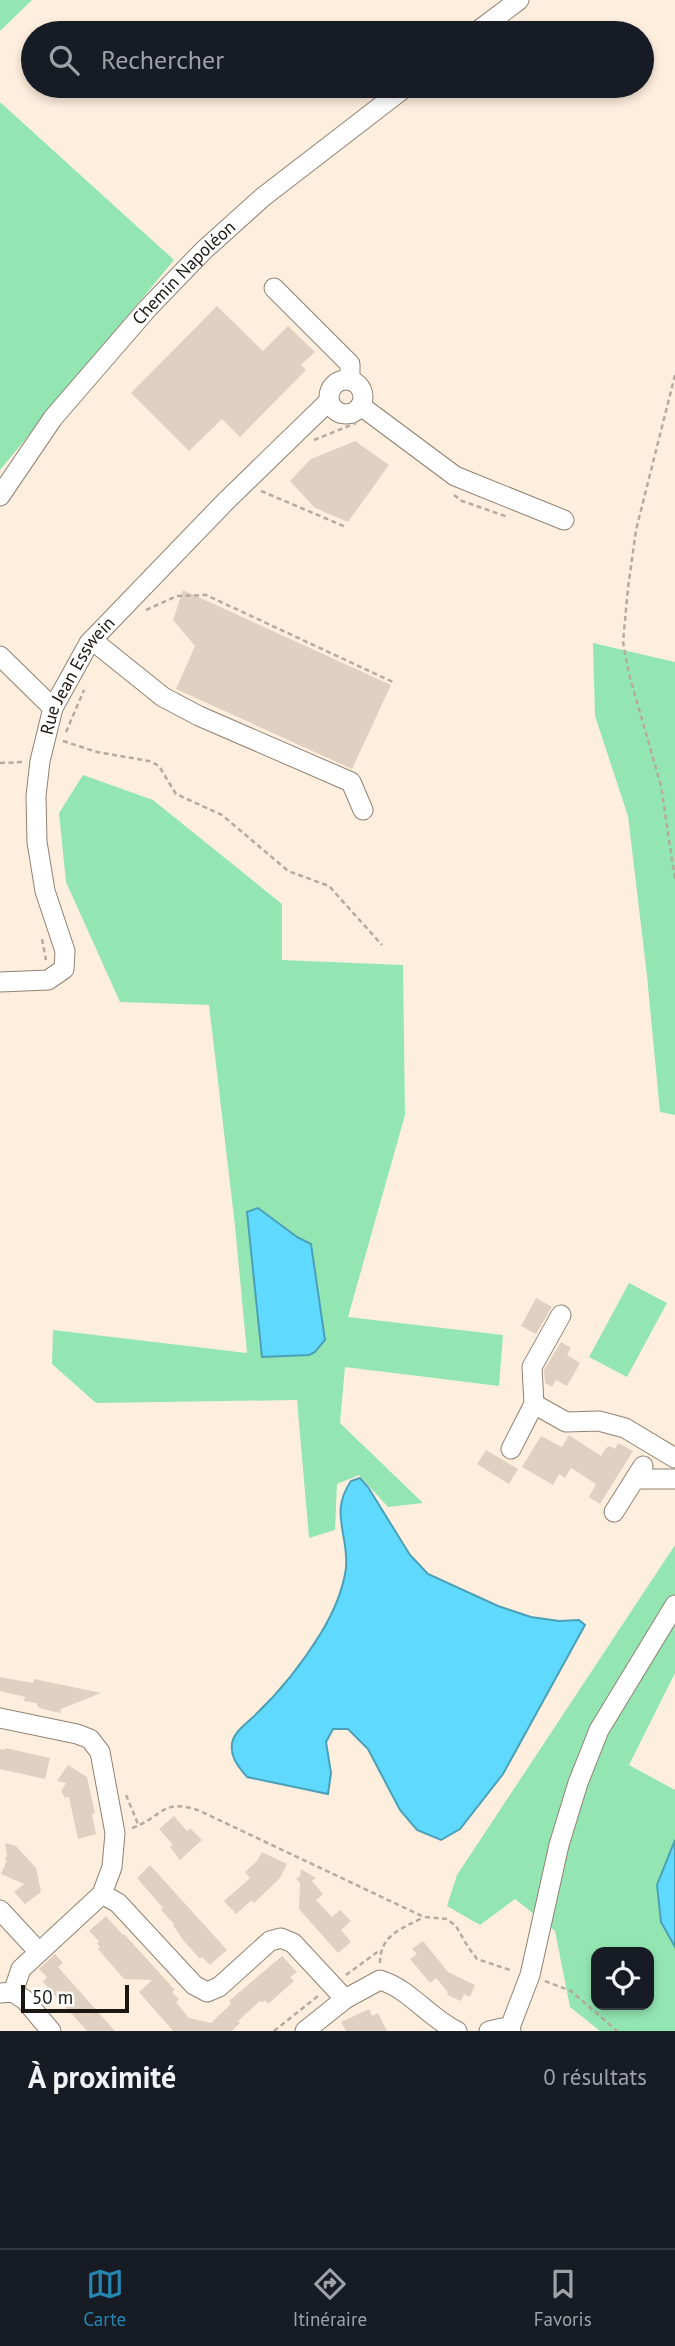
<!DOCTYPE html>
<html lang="fr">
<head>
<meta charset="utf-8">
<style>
	:root { --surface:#171b24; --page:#242831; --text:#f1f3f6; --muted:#9ea1a6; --line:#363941; --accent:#2586b1 }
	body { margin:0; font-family:"PT Sans",sans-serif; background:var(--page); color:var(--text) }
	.controls { position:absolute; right:21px; bottom:21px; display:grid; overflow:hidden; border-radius:14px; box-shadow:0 4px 10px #0003 }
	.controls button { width:63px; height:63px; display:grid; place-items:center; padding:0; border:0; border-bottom:2px solid var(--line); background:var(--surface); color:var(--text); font:35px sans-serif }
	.scale { position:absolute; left:21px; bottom:18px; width:108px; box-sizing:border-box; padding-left:7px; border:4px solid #1c1711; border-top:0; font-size:19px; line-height:24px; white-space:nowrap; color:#1c1711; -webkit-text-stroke:5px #fefefe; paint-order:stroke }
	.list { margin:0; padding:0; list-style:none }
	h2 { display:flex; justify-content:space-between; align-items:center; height:91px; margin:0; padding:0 28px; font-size:30px }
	h2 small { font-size:23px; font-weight:400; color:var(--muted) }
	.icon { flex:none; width:38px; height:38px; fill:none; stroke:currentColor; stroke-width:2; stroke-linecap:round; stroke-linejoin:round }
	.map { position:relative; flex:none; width:675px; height:2031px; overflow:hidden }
	.search { position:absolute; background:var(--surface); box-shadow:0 4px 10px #0003; left:21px; right:21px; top:21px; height:77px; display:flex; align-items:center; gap:18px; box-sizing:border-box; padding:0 24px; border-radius:38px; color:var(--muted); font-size:26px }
	.sheet { height:217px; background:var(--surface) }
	nav { display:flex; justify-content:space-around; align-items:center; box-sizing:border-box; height:98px; border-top:2px solid var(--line); background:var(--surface); font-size:19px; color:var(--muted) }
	nav a { display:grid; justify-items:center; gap:4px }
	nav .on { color:var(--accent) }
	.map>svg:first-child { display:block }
</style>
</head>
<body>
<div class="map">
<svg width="675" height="2031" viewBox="0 0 675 2031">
	<rect width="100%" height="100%" fill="#feeede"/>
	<path fill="#93e6b2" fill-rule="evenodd" d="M 0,0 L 32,0 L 0,31 Z
		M 0,102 L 174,260 L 0,470 Z
		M 593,643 L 675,662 L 675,1115 L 660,1112 L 647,976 L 628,816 L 595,716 Z
		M 83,775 L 153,800 L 282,904 L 282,960 L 403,965 L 405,1115 L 348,1317 L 503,1335 L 499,1386 L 345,1367 L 340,1423 L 423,1503 L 388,1507 L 359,1475 L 337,1484 L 335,1530 L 309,1538 L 297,1400 L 96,1403 L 52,1364 L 53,1330 L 247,1353 L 235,1226 L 209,1005 L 120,1002 L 66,882 L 59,813 Z
		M 629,1283 L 667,1303 L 627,1377 L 589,1357 Z
		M 675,1545 L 675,1673 L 629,1765 L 675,1790 L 675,2031 L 600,2031 L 570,2007 L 555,1931 L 515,1899 L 480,1925 L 447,1906 L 457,1875 ZM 596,1952 L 649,1952 L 649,2005 L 596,2005 Z"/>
	<path fill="#5fdafe" stroke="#4ba0b7" stroke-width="2" d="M 258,1208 L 297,1237 L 311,1244 L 325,1340 L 315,1352 L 309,1355 L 262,1357 L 247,1212 Z
		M 360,1478 L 368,1487 L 410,1555 L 428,1574 L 498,1606 L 531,1617 L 559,1621 L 579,1620 L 585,1625 L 503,1774 L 460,1829 L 441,1840 L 417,1830 L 400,1810 L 368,1749 L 348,1729 L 333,1729 L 326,1742 L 331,1773 L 328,1794 L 247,1777 C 239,1767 230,1758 232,1744 C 233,1734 243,1726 251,1719 C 278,1694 302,1664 321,1633 C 333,1613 343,1591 346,1568 C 349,1534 329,1513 351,1481 Z
		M 675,1840 L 675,1947 L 661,1922 L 657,1885 Z"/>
	<path fill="#e0d0c1" d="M 217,306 L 263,351 L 288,326 L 315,352 L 301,365 L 306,370 L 240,437 L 222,419 L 189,451 L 131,393 Z
		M 355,441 L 389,465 L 348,522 L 315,508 L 290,481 L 311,459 Z
		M 183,590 L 391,685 L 352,769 L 176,689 L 195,646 L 173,620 Z
		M 536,1298 L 552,1307 L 536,1334 L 521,1326 Z
		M 561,1342 L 571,1348 L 567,1355 L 580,1363 L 567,1386 L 556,1380 L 552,1387 L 545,1383 L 544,1370 Z
		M 569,1435 L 601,1456 L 606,1448 L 610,1446 L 615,1449 L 618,1443 L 633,1451 L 600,1504 L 589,1497 L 596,1484 L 571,1468 L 565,1478 L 559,1474 L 553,1485 L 522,1467 L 541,1436 L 562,1447 Z
		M 486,1450 L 518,1469 L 509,1484 L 477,1464 Z
		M 0,1677 L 33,1683 L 34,1679 L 101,1693 L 61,1709 L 60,1713 L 39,1708 L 36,1703 L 24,1701 L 25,1697 L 0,1691 Z
		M 5,1748 L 50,1758 L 45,1779 L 0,1769 L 0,1749 L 5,1750 Z
		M 68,1765 L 87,1777 L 95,1813 L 92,1814 L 96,1834 L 78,1839 L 69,1797 L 65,1798 L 61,1791 L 66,1783 L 57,1781 Z
		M 174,1816 L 187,1831 L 190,1828 L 202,1840 L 180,1860 L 170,1847 L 173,1845 L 159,1829 Z
		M 5,1843 L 16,1846 L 36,1868 L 41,1892 L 25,1904 L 14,1892 L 24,1884 L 1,1874 L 7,1860 L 5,1859 L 7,1855 Z
		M 262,1852 L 287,1864 L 280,1878 L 254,1903 L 252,1900 L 236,1914 L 224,1901 L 250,1878 L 245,1872 L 257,1861 Z
		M 150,1865 L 227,1950 L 210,1965 L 202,1957 L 200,1959 L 183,1940 L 173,1925 L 174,1924 L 161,1910 L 163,1908 L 137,1878 Z
		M 301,1869 L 316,1878 L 312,1881 L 323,1894 L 316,1900 L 332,1917 L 340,1910 L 351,1921 L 341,1930 L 351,1942 L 338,1953 L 299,1909 L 300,1883 L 296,1879 L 300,1876 Z
		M 106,1916 L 123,1935 L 124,1934 L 175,1990 L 172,1992 L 179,1999 L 176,2002 L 189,2018 L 211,2023 L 231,2004 L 229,2001 L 282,1956 L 297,1972 L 290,1977 L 294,1981 L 268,2004 L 265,2000 L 262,2003 L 260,2001 L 238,2021 L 240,2023 L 232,2031 L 173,2031 L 139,1992 L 152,1980 L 124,1979 L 98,1949 L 100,1947 L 97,1943 L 99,1941 L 89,1931 Z
		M 423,1941 L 448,1972 L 475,1985 L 470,1997 L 464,1994 L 461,2001 L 447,1995 L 448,1992 L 436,1978 L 430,1983 L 410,1959 L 417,1954 L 412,1949 Z
		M 55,1954 L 63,1963 L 58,1967 L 115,2031 L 87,2031 L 43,1982 L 47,1977 L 39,1969 Z
		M 369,2009 L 372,2016 L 378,2013 L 387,2031 L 346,2031 L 341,2022 Z"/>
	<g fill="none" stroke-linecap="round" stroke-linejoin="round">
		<g stroke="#908273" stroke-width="21">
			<g id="minor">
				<path d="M 475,33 L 519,0"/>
				<path d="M 274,288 L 350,364 L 350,380"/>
				<circle cx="346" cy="397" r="17"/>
				<path d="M 361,406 L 455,476 L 564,520"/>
				<path id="s1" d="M 0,496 L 53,418 L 148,308 L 204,250 L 263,197 L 407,86"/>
				<path d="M 92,640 L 163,697 L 199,716 L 351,782 L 363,810"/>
				<path d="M 0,656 L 53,708"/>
				<path id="s2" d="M 0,982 L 48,980 L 64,969 L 65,951 L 45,891 L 37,842 L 36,796 L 40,761 L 53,708 L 89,643 L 226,501 L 329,401"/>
				<path d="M 534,1404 L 566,1422 L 599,1421 L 625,1428 L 675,1458"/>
				<path d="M 511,1449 L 534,1404 L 532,1367 L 561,1315"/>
				<path d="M 635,1479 L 675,1479"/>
				<path d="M 614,1512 L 643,1466"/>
				<path d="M 0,1718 L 77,1734 L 90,1739 L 100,1752 L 115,1833 L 112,1867 L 102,1894 L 21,1969 L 13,1992"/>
				<path d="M 102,1894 L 118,1903 L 194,1985 L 207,1992 L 219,1987 L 270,1941 L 281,1938 L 293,1943 L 345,1999"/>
				<path d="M 0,1910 L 39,1952"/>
				<path d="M 1,1993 L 13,1992 L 25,2000 L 51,2031"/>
				<path d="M 509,2030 L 530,1975 L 559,1845 L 578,1783 L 599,1730 L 675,1605"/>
				<path d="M 305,2031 L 345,1999 L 380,1980 C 410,1989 429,2018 457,2031"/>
				<path d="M 489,2031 L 502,2028 L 511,2031"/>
			</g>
		</g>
		<path stroke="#b6aa9d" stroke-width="2.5" stroke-dasharray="5 3.5" stroke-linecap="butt" d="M 675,375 L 636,530 L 628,588 L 623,642 L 629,674 L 661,786 L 675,880
			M 314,440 L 356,423
			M 261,491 L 346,527
			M 454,495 L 462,501 L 508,517
			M 146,610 L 177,596 L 206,595 L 395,683
			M 66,732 L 84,690
			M 63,741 L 97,752 L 149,761 L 159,766 L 176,794 L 222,815 L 288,871 L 329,886 L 382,945
			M 0,763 L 23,762
			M 42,939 L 46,960
			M 126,1795 L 138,1824
			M 132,1828 C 163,1817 162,1797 200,1811 L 424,1917 L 447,1919 L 456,1926 L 468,1947 L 477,1959 L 513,1971
			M 380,1963 C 380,1935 401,1929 424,1917
			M 346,1975 L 380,1950
			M 545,1981 L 571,1991 L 617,2031
			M 274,2031 L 318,1996"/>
		<use href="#minor" stroke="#fff" stroke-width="19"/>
	</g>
	<g text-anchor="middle" stroke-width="5" stroke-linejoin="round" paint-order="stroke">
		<g font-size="18" fill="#1c1711" stroke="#fefefe">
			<text dy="6" stroke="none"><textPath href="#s1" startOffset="290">Chemin Napoléon</textPath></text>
			<text dy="6" stroke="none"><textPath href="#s2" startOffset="374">Rue Jean Esswein</textPath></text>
		</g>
	</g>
</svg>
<div class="controls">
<button><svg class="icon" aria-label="locate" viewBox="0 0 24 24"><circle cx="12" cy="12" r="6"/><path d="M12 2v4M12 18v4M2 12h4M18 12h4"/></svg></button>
</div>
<div class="scale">50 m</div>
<div class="search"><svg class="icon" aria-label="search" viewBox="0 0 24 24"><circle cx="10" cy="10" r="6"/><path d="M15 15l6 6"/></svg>Rechercher</div>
</div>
<section class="sheet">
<h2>À proximité<small>0 résultats</small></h2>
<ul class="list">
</ul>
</section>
<nav>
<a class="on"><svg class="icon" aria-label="map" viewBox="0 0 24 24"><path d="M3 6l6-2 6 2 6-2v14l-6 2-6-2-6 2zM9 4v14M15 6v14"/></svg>Carte</a>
<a><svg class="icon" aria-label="directions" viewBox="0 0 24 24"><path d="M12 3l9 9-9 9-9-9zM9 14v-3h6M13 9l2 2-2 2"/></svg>Itinéraire</a>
<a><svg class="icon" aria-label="saved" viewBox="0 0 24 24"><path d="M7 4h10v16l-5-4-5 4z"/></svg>Favoris</a>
</nav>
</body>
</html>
